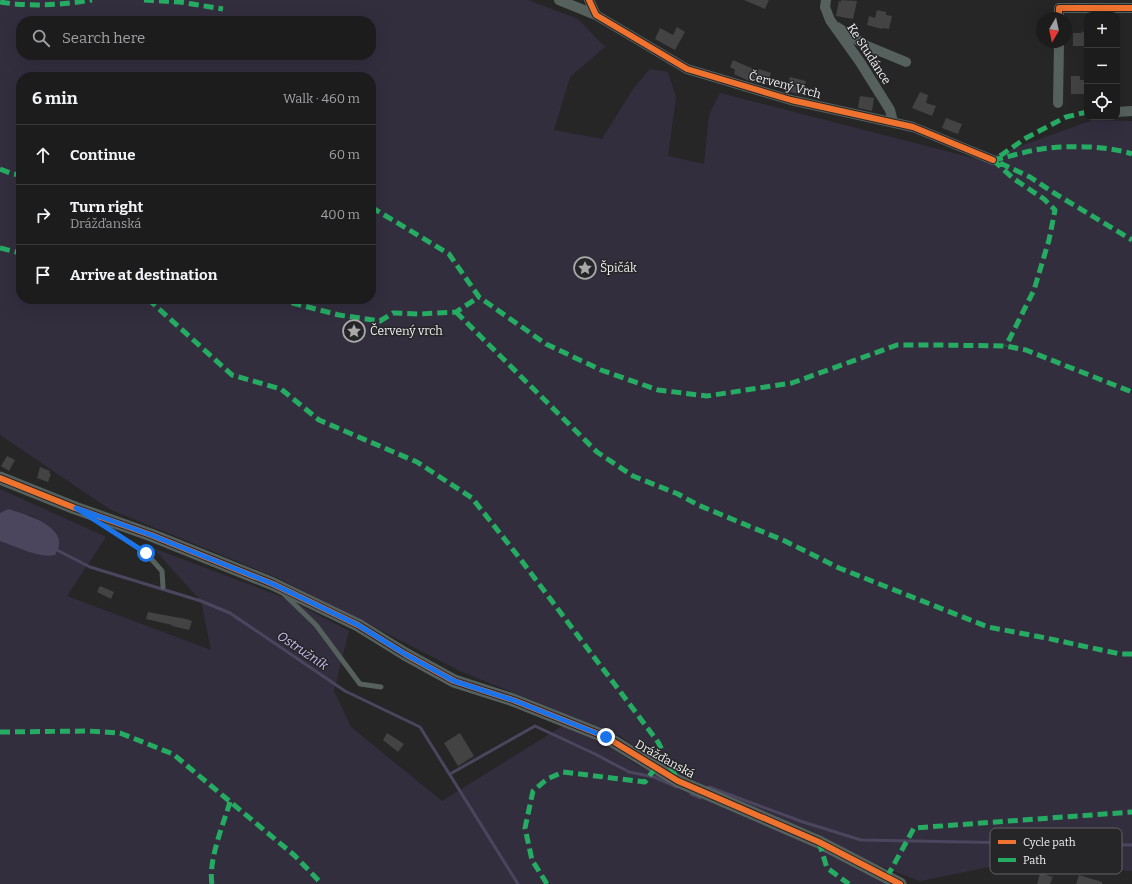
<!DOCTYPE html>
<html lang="en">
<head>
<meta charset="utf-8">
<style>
	:root { --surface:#1c1c1d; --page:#29292a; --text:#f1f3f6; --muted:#a0a1a4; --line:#3a3a3b }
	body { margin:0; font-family:Bitter,serif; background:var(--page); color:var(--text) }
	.controls { position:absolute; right:12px; top:12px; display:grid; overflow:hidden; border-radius:8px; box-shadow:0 4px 16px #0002 }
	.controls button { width:36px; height:36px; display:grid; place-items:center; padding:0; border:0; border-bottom:1px solid var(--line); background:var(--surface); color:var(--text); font:20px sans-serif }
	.compass { position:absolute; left:1036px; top:12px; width:36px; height:36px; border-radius:50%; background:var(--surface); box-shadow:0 4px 16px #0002; rotate:189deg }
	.stop { position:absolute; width:12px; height:12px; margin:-9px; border:3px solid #1a73e8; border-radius:50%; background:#fff }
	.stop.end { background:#1a73e8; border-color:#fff; box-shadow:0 1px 4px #0008 }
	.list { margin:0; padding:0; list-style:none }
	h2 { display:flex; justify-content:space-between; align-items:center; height:52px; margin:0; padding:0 16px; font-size:17px }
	h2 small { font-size:13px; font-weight:400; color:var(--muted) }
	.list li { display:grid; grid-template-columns:26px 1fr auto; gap:12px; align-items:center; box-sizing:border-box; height:60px; padding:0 16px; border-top:1px solid var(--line) }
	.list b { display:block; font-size:15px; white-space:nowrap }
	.list p { margin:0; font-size:13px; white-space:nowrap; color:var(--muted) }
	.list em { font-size:13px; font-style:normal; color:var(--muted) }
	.icon { flex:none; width:22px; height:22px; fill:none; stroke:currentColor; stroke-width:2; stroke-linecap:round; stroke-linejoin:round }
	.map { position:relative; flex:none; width:1132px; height:884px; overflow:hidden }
	.search { position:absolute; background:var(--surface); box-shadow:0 4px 16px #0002; left:16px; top:16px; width:360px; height:44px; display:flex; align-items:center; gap:10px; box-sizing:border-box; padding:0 14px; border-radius:16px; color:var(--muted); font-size:15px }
	.panel { position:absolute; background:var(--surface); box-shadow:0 4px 16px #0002; left:16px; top:72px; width:360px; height:232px; border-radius:16px }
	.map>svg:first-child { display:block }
</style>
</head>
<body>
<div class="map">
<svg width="1132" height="884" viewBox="0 0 1132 884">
	<rect width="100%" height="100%" fill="#262627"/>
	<path fill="#332e3e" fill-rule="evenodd" d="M 0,0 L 528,0 L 578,19 L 605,47 L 570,77 L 554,130 L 602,139 L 633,89 L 650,69 L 668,72 L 676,97 L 668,156 L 704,164 L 709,115 L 720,93 L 981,160 L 1093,120 L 1132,121 L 1132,871 L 1004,864 L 920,881 L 901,874 L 873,863 L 814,832 L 747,805 L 685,776 L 652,759 L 620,736 L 460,671 L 278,578 L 111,510 L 0,435 ZM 21,21 L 371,21 L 371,55 L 21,55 ZM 21,77 L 371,77 L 371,299 L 21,299 Z
		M 0,489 L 106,537 L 67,596 L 211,650 L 201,601 L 153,548 L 290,600 L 349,631 L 334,691 L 351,727 L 442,801 L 564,725 L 601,741 L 637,765 L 719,803 L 800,838 L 888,884 L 0,884 L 0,541 L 38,554 L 57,532 L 33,516 L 8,509 L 0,513 Z"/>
	<path fill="#4c455e" d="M 8,509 C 26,514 74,528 55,555 C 40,559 15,546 0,541 L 0,513 Z"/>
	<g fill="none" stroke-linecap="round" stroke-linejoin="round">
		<path stroke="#4c455e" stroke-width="3" d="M 55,549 L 90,567 L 201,601 L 230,613 L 345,691 L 420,727 L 518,884
			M 450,774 L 535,726 L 595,754 L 629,772 L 654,777 L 677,787
			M 706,790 L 709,787 L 803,822 L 861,840 L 1132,845
			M 691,794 L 700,798 L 701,795"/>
	</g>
	<path fill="#434344" d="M 744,0 L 769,0 L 765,9 Z
		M 841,0 L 857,1 L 853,19 L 836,16 L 839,1 L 841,2 Z
		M 877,10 L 886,12 L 886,15 L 892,16 L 889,29 L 883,28 L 882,29 L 867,25 L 869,16 L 875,18 Z
		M 677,27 L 685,32 L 675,50 L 655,39 L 660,28 L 673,35 Z
		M 1082,31 L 1087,35 L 1087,46 L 1073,46 L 1073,33 L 1081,33 Z
		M 733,60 L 758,71 L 759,69 L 771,73 L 767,85 L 749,81 L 734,74 L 735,70 L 730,67 Z
		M 1071,76 L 1080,76 L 1080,80 L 1087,80 L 1087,94 L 1071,94 Z
		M 790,77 L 806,81 L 802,95 L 786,91 Z
		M 920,92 L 928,95 L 926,103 L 936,106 L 932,116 L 912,108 Z
		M 860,96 L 874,98 L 872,111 L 858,108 Z
		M 946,118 L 962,124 L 958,134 L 942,128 Z
		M 7,456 L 15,460 L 9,471 L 1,466 Z
		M 40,467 L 50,471 L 49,473 L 51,474 L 48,482 L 37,478 Z
		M 100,586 L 114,592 L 111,599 L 97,592 Z
		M 148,612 L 186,619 L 192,621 L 189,630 L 172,626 L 172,625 L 146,619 Z
		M 387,733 L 404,744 L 398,752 L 383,740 Z
		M 460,733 L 474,756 L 458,766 L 444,743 Z
		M 1040,873 L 1053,877 L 1050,884 L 1037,884 Z
		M 1079,875 L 1102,882 L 1102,884 L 1076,884 Z"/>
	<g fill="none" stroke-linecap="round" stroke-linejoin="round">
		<path stroke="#56615d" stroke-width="5" d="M 97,521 L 146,553 L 162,571 L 163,587
			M 284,594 L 316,625 L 360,684 L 381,687"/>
		<path stroke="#56615d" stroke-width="10" d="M 559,0 L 596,15
			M 589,0 L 596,15 L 687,69 L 791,100 L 913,127 L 993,160
			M 826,0 L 825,7 L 830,20 L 860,62 L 890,110 L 893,122
			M 1059,18 L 1059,8 L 1132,8
			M 837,27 L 865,45 L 906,62
			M 1058,103 L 1059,42
			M 1117,112 L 1132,111"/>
		<path stroke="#56615d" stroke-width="13" d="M 0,478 L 75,508 L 151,535 L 273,584 L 358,625 L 405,654 L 454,681 L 513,700 L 606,737 L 678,781 L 819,842 L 900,884"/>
		<path stroke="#26ab63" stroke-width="5" stroke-dasharray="10 5" stroke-linecap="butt" d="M 144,0 L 180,2 L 223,9
			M 0,2 C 30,7 62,5 92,0
			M 1000,156 L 1026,138 L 1066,117 L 1087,112
			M 993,160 L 1014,179 L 1044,199 L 1055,210 L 1049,240 L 1034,290 L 1006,346
			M 993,160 C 1007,157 1021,153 1035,150 C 1061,145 1106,145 1132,154
			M 1000,163 L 1030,177 L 1054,193 L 1132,240
			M 0,169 L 13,174 L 21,175
			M 371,207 L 449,254 L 479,297 L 546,344 L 601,370 L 658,390 L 707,396 L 792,383 L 897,345 L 937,345 L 1006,346 L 1026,350 L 1132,392
			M 0,248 L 21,253
			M 148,299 L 232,375 L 281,389 L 319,420 L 417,462 L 472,498 L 518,556 L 658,742 L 678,781
			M 277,299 L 339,315 L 380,321 L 393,313 L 420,314 L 456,312 L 479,297
			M 456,312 L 597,452 L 633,476 L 678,494 L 698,505 L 785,541 L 839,568 L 988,627 L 1046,638 L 1120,654 L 1132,654
			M 0,732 L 88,731 L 120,733 L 173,754 L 294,855 L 322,884
			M 819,842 L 827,868 L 849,884
			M 887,877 L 914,828 L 1132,812
			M 212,884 C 208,861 223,825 230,802
			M 547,884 L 532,860 L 525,828 L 533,791 L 547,779 L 563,772 L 645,782 L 656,767"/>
		<g stroke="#262528" stroke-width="8">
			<path id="cycleway" d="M 589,0 L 596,15 L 687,69 L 791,100 L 913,127 L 993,160
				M 1059,18 L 1059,8 L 1132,8
				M 0,478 L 75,508 L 151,535 L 273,584 L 358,625 L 405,654 L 454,681 L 513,700 L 606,737 L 678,781 L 819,842 L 900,884"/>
		</g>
		<use href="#cycleway" stroke="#ef722f" stroke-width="6"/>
	</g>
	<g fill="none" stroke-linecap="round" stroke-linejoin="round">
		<path stroke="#1a73e8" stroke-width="5" d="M 146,553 L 76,508 L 151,535 L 273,584 L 358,625 L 405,654 L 454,681 L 513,700 L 606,737"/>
	</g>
	<defs>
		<g id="sight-ring" transform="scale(1.15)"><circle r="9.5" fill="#262528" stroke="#a9a9aa" stroke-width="1.5"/><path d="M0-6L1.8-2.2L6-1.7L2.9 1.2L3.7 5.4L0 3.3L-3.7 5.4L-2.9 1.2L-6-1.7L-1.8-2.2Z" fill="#a9a9aa"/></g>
	</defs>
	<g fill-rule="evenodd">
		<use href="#sight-ring" x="585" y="268"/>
		<use href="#sight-ring" x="354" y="331"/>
	</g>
	<g text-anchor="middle" stroke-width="3" stroke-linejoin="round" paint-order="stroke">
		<g font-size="12" fill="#f0eff1" stroke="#262528">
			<text transform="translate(869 54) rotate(57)" y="4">Ke Studánce</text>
			<text transform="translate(785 85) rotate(15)" y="4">Červený Vrch</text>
			<text transform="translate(665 759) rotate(29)" y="4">Drážďanská</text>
		</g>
		<g font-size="12" fill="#f0eff1" stroke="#262528" text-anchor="start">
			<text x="600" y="272">Špičák</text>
			<text x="370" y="335">Červený vrch</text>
		</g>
		<g font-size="13" font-style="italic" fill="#ccbcf1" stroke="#262528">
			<text transform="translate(303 650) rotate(34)" y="5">Ostružník</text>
		</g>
	</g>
	<rect x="990" y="828" width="132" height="46" rx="6" fill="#262528" stroke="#636264" stroke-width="1"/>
	<rect x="998" y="840" width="18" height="4" fill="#ef722f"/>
	<rect x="998" y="858" width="18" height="4" fill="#26ab63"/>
	<g font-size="11" fill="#f0eff1">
		<text x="1023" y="846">Cycle path</text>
		<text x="1023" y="864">Path</text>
	</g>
</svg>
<div class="controls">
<button>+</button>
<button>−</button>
<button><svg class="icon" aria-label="locate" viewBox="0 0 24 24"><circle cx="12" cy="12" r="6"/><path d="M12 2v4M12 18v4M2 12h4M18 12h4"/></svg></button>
</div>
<svg class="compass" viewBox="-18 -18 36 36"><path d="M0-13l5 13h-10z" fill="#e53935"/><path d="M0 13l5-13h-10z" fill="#a0a1a4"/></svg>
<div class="stop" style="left:146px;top:553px"></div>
<div class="stop end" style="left:606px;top:737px"></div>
<div class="search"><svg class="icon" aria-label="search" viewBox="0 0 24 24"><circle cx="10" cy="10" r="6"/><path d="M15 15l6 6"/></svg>Search here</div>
<section class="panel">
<h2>6 min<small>Walk · 460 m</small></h2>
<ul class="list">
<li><svg class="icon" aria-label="ahead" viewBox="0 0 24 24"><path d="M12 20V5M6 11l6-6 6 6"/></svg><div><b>Continue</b></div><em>60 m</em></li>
<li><svg class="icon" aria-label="right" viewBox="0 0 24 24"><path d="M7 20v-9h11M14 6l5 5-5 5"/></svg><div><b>Turn right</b><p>Drážďanská</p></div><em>400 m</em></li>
<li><svg class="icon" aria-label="arrive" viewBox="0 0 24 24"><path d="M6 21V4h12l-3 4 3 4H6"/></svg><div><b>Arrive at destination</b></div></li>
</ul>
</section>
</div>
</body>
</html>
